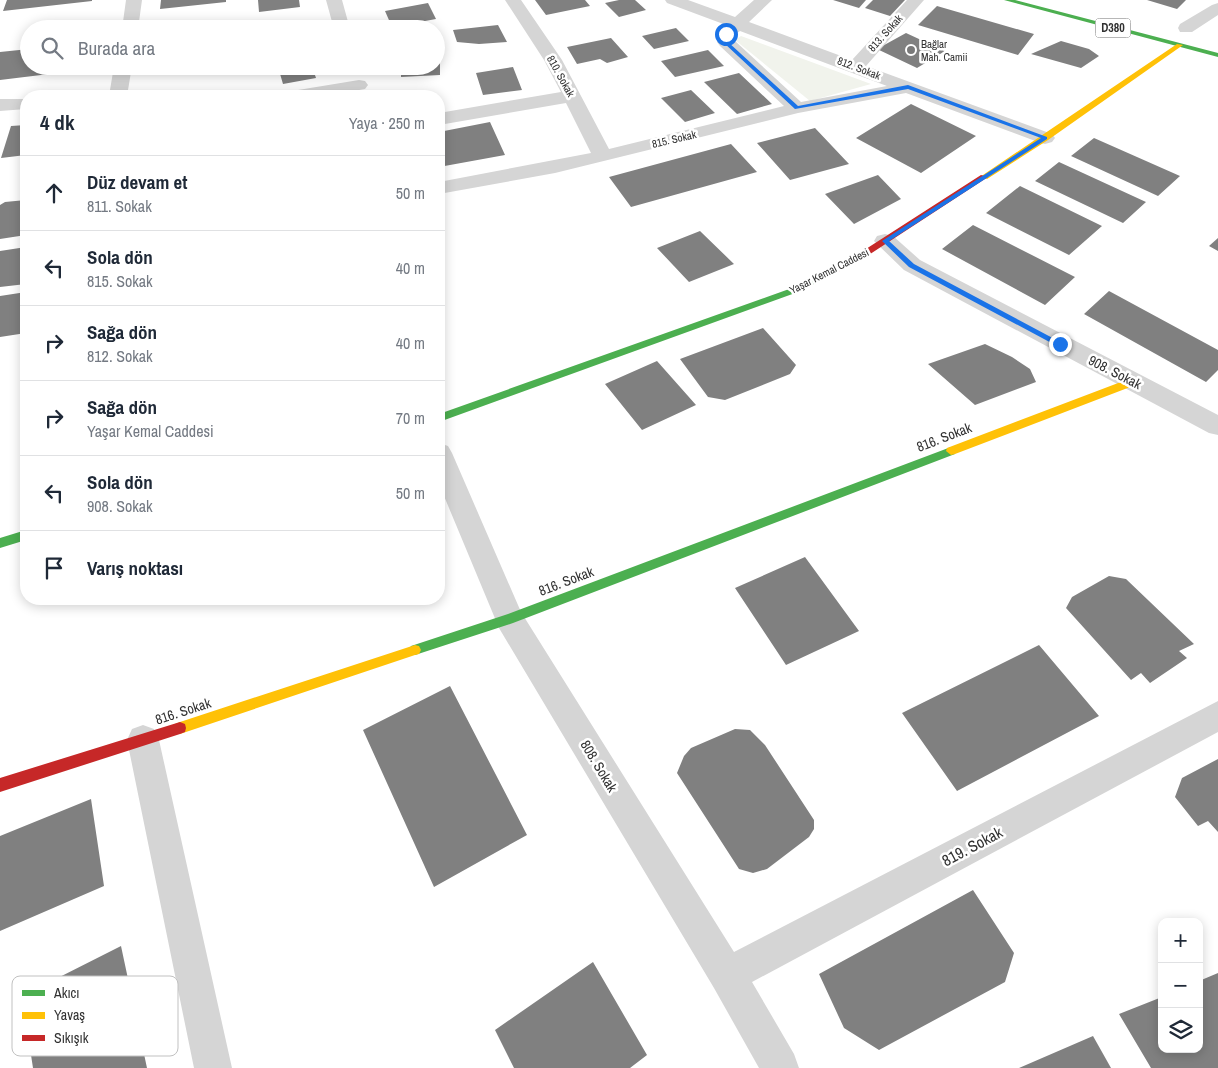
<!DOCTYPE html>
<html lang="tr">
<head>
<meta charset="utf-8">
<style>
	:root { --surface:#fff; --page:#f6f6f7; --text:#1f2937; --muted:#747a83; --line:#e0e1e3 }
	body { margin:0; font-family:"Archivo Narrow",sans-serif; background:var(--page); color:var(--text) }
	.controls { position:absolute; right:15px; bottom:15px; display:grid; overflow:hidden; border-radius:10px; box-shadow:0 2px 12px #0003 }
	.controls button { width:45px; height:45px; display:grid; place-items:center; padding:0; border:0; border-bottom:1px solid var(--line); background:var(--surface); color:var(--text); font:25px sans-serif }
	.stop { position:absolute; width:15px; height:15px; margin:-11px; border:4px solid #1a73e8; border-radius:50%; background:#fff }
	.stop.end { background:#1a73e8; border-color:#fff; box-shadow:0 1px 5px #0008 }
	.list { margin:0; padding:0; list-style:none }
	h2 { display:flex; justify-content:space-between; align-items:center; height:65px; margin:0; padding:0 20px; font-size:21px }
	h2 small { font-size:16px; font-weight:400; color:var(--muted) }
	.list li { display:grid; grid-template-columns:32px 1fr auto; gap:15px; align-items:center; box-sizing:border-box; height:75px; padding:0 20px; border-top:1px solid var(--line) }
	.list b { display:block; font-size:19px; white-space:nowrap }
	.list p { margin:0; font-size:16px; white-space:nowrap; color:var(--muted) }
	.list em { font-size:16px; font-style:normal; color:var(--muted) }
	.icon { flex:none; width:28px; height:28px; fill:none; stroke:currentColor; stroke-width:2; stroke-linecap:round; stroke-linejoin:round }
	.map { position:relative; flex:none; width:1218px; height:1068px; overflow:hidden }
	.search { position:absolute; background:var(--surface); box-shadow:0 2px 12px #0003; left:20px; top:20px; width:425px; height:55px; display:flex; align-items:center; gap:12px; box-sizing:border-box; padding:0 18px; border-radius:28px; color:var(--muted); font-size:19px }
	.panel { position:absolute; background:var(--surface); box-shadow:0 2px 12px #0003; left:20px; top:90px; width:425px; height:515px; border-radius:20px }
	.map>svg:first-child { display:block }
</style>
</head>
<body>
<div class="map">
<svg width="1218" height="1068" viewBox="0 0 1218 1068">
	<rect width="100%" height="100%" fill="#fff"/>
	<path fill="#f1f3ec" d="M 741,36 L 871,84 L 810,101 L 735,40 Z"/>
	<path fill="#808080" d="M 7,0 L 92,0 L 92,1 L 3,11 Z
		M 161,0 L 226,0 L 226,2 L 160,9 Z
		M 258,0 L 299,0 L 300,7 L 259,12 Z
		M 535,0 L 585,0 L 590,6 L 546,15 Z
		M 619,0 L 635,0 L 646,10 L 619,17 L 605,3 Z
		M 833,0 L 866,0 L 859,8 Z
		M 873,0 L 905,0 L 890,16 L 865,8 Z
		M 1147,0 L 1186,0 L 1177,9 Z
		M 428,3 L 436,19 L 392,27 L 385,11 Z
		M 937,6 L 1034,34 L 1018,55 L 918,25 Z
		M 229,22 L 228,29 L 173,29 L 173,27 Z
		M 498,25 L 507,42 L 479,44 L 457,42 L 453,30 Z
		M 676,28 L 689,41 L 654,49 L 642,36 Z
		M 906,33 L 945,51 L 917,68 L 877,49 Z
		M 436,36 L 440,36 L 442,47 L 436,47 Z
		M 611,38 L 628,57 L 607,63 L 600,59 L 577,64 L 567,47 Z
		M 1061,41 L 1089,49 L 1099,56 L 1081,68 L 1031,54 Z
		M 29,49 L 29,66 L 82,66 L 82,70 L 0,80 L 0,52 Z
		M 708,50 L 724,66 L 675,77 L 661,61 Z
		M 436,59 L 440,59 L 440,75 L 401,77 L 401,66 L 436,66 Z
		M 150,66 L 211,66 L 211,68 L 149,74 Z
		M 283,66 L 312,66 L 316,78 L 283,84 L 278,67 Z
		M 513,67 L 522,90 L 483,95 L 476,73 Z
		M 739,73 L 772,104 L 737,114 L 704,82 Z
		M 691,90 L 715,113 L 685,122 L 661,98 Z
		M 911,104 L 976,136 L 921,173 L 856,138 Z
		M 490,122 L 505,155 L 439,167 L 439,132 Z
		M 26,125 L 26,155 L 1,158 L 11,126 Z
		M 815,128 L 849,164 L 790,180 L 757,143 Z
		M 1094,138 L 1180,176 L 1158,196 L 1071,156 Z
		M 731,144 L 757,172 L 631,207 L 609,177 Z
		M 1059,162 L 1146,202 L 1123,223 L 1035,181 Z
		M 878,175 L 901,199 L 854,224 L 825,194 Z
		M 1020,186 L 1102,226 L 1069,255 L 986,213 Z
		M 26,200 L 26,235 L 0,239 L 0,205 L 5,202 Z
		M 973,225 L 1075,277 L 1045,305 L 942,249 Z
		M 700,231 L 734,264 L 689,282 L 657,248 Z
		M 1218,238 L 1218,251 L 1209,246 Z
		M 26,247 L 26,284 L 0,287 L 0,251 Z
		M 1109,291 L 1218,350 L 1218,370 L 1206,382 L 1084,314 Z
		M 26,292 L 26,333 L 0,337 L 0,296 Z
		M 763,328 L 796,365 L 790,374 L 725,400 L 708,397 L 680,359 Z
		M 985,344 L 1012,357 L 1030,369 L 1036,382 L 975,405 L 928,364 Z
		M 657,361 L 696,405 L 642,430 L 605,384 Z
		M 805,557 L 859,631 L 786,665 L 735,588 Z
		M 1109,576 L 1126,579 L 1194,644 L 1179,651 L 1187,658 L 1150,683 L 1141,673 L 1131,680 L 1066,608 L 1072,597 Z
		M 1039,645 L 1099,716 L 957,791 L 902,713 Z
		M 450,686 L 527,835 L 434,887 L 363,730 Z
		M 735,729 L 750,730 L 765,745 L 814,820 L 814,829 L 809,837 L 767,869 L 753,873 L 739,869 L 677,773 L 684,756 L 691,748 Z
		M 1218,759 L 1218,832 L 1208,821 L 1198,826 L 1175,797 L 1182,778 Z
		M 91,799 L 104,886 L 0,931 L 0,836 Z
		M 973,890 L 1014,953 L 1005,982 L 879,1050 L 844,1028 L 819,974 Z
		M 121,946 L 147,1068 L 33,1068 L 22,996 Z
		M 593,962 L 647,1055 L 630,1068 L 514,1068 L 495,1030 Z
		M 1218,973 L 1218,1068 L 1151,1068 L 1119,1014 L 1162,997 L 1162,1049 L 1199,1049 L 1199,981 Z
		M 1093,1036 L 1111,1068 L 1019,1068 Z"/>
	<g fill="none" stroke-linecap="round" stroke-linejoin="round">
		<path fill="#d5d5d5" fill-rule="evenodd" d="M 126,0 L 142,0 L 138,29 L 122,29 Z
			M 326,0 L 342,0 L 350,29 L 334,29 Z
			M 505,0 L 521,0 L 562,60 L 609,149 L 784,106 L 720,46 L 717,42 L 718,34 L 726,25 L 667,3 L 665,0 L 688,0 L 735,17 L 754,0 L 772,0 L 749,22 L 852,60 L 907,0 L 924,0 L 866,66 L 1052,134 L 1055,138 L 1052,142 L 1045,144 L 1038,142 L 906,93 L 798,113 L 555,173 L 439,194 L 439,182 L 591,153 L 566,103 L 439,125 L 439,113 L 561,92 L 544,60 ZM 740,31 L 887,86 L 801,102 L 735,41 L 734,35 Z
			M 1218,3 L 1218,15 L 1192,32 L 1180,32 L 1178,28 L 1180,24 L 1212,5 Z
			M 114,66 L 132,66 L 127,96 L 109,96 Z
			M 359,80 L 365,81 L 368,85 L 365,89 L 324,96 L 254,96 L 257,92 L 298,90 Z
			M 0,99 L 26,99 L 26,109 L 0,111 Z
			M 885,234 L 893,236 L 920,260 L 1218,415 L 1218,435 L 1209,433 L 904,270 L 874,241 L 877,236 Z
			M 439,443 L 448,446 L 452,453 L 521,612 L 734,952 L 1218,701 L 1218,732 L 752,982 L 794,1054 L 799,1068 L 759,1068 L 714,988 L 499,628 L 439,484 Z
			M 143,725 L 154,729 L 159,740 L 232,1068 L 194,1068 L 127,740 L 132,729 Z"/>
		<path fill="#4caf50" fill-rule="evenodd" d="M 1004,0 L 1015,0 L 1218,53 L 1218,57 Z
			M 827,271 L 830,272 L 830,276 L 798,292 L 439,422 L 439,414 L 792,288 Z
			M 951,447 L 955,448 L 956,451 L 955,454 L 513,623 L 415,655 L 411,654 L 409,650 L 411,646 L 508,614 Z
			M 26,530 L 26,540 L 0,548 L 0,538 Z"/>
		<path fill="#ffc107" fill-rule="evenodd" d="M 1177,44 L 1183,45 L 1048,140 L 987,179 L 980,177 Z
			M 1134,377 L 1139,381 L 1138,384 L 955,454 L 951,455 L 946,451 L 947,448 Z
			M 415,645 L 419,646 L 421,650 L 419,654 L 415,655 L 180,734 L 175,732 L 174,728 L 175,724 L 180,722 Z"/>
		<path fill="#c62828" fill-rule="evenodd" d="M 981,175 L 988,177 L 861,260 L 830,276 L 827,277 L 823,274 L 855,256 Z
			M 180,722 L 185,724 L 186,728 L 185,732 L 180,734 L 0,792 L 0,778 Z"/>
	</g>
	<path fill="#1a73e8" d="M 724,33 L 728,34 L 728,42 L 798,106 L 908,85 L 1047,137 L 1047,139 L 889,241 L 914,264 L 1062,343 L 1062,346 L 1057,346 L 909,267 L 882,241 L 1041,138 L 908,89 L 795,109 L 724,43 Z"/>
	<circle fill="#797979" stroke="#fff" stroke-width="2" cx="911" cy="50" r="5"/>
	<g text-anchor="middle" stroke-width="5" stroke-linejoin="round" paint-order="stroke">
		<g font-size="11" fill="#313131" stroke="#fff">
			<text transform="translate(885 33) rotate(-48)" y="4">813. Sokak</text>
			<text transform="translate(859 68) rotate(21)" y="4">812. Sokak</text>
			<text transform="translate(561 76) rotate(61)" y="4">810. Sokak</text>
			<text transform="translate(674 139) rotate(-13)" y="4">815. Sokak</text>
			<text transform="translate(829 271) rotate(-27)" y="4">Yaşar Kemal Caddesi</text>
		</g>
		<g font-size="11" fill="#313131" stroke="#fff" text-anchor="start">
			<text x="921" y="48">Bağlar<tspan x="921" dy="13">Mah. Camii</tspan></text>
		</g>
		<rect fill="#fff" stroke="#6f6f6f" stroke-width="1" x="1095.5" y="18.5" width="35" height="19" rx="4"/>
		<g font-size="12" font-weight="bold" fill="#313131">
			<text x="1113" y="32">D380</text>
		</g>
		<g font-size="14" fill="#313131" stroke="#fff">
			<text transform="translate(1115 372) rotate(27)" y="5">908. Sokak</text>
			<text transform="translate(944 437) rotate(-21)" y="5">816. Sokak</text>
			<text transform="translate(566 581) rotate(-21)" y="5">816. Sokak</text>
			<text transform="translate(183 711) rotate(-18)" y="5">816. Sokak</text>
			<text transform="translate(599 766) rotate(59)" y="5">808. Sokak</text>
		</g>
		<g font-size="16" fill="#313131" stroke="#fff">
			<text transform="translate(972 846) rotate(-28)" y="6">819. Sokak</text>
		</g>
	</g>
	<rect x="12" y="976" width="166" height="80" rx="8" fill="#fff" stroke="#c1c1c1" stroke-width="1"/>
	<rect x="22" y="990" width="23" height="6" fill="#4caf50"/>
	<rect x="22" y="1012" width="23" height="7" fill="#ffc107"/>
	<rect x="22" y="1035" width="23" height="6" fill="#c62828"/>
	<g font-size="14" fill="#313131">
		<text x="54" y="998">Akıcı</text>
		<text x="54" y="1020">Yavaş</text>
		<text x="54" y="1043">Sıkışık</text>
	</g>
</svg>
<div class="controls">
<button>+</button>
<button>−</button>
<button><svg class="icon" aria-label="layers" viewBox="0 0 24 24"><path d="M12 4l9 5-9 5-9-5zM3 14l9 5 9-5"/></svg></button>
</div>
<div class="stop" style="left:726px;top:34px"></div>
<div class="stop end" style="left:1060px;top:344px"></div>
<div class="search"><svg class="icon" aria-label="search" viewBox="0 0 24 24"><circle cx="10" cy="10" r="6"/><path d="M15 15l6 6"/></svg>Burada ara</div>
<section class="panel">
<h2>4 dk<small>Yaya · 250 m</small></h2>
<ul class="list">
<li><svg class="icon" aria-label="ahead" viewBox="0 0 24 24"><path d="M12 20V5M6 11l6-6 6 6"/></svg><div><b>Düz devam et</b><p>811. Sokak</p></div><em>50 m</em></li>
<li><svg class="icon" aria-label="left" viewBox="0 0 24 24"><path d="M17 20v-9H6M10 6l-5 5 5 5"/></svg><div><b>Sola dön</b><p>815. Sokak</p></div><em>40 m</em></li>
<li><svg class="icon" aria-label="right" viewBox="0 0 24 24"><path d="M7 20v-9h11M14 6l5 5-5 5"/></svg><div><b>Sağa dön</b><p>812. Sokak</p></div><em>40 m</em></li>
<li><svg class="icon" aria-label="right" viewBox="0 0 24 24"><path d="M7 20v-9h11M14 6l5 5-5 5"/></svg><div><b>Sağa dön</b><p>Yaşar Kemal Caddesi</p></div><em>70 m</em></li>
<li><svg class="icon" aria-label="left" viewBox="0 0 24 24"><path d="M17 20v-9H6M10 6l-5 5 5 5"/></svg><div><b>Sola dön</b><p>908. Sokak</p></div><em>50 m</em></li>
<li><svg class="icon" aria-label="arrive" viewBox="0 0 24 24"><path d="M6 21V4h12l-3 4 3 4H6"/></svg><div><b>Varış noktası</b></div></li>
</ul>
</section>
</div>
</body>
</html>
